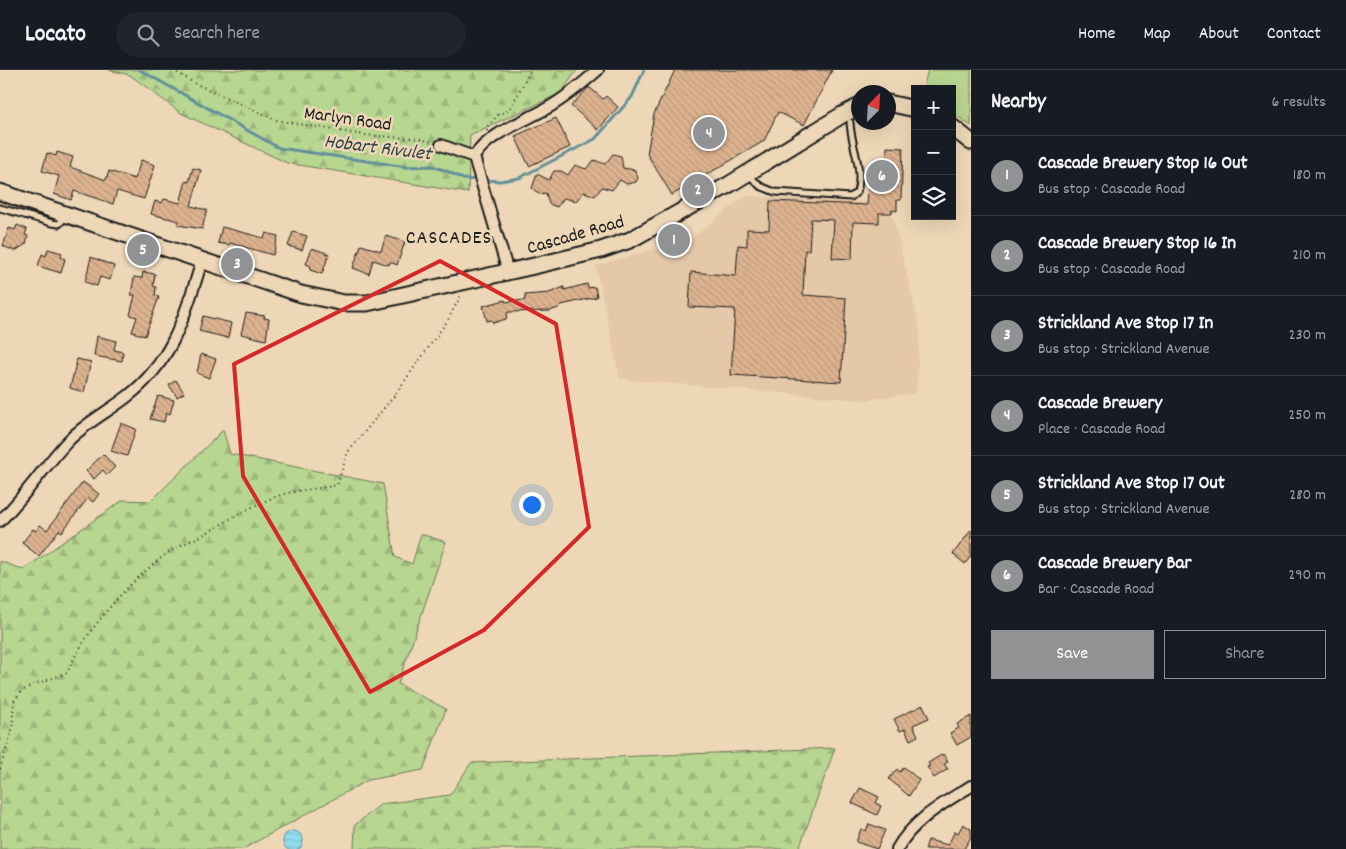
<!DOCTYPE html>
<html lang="en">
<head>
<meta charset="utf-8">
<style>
	:root { --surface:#171b24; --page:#20242c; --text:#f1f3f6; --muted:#9ea1a6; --line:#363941; --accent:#919294 }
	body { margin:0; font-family:Dekko,sans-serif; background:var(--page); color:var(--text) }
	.controls { position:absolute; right:15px; top:15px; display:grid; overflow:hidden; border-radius:0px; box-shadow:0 5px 20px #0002 }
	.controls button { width:45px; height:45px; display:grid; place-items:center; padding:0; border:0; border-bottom:1px solid var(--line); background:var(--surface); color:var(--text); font:25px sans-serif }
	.compass { position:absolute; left:851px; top:15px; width:45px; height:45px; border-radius:50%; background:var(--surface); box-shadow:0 5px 20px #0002; rotate:24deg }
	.you { position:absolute; left:531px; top:434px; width:18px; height:18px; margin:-12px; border:4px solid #fff; border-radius:50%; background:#1a73e8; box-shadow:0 0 0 8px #1a73e833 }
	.badge { display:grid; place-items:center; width:32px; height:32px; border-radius:50%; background:var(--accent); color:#fff; font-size:16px; font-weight:700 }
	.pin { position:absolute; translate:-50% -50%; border:2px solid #fff; box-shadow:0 1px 5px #0006 }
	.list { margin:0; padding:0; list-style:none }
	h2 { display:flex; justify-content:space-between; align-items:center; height:65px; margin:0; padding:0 20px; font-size:21px }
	h2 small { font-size:16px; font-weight:400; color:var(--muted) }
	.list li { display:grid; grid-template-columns:32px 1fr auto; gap:15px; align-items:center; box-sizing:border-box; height:80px; padding:0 20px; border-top:1px solid var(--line) }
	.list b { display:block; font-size:19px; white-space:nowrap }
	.list p { margin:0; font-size:16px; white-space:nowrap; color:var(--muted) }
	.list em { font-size:16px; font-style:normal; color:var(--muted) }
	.actions { display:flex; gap:10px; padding:15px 20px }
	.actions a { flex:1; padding:11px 0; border:1px solid var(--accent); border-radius:0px; text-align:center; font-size:18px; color:var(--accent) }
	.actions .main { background:var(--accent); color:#fff }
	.icon { flex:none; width:28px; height:28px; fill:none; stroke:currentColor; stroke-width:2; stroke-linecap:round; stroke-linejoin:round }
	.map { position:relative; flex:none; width:971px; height:779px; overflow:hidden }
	header { display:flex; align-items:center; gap:30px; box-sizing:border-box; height:70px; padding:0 25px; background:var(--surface); border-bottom:1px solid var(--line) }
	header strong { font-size:24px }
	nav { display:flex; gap:28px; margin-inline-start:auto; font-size:18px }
	.search { width:350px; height:45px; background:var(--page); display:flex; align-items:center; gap:12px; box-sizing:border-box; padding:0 18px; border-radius:28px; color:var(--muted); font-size:19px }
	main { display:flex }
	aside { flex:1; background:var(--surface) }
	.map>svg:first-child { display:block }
</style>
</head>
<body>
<header>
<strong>Locato</strong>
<div class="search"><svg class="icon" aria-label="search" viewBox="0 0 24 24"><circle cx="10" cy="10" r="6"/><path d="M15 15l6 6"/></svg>Search here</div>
<nav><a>Home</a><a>Map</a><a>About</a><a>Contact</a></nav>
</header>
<main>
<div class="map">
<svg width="971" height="779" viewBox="0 0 971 779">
	<defs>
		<pattern id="forest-firs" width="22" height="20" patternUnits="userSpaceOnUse" patternTransform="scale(1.25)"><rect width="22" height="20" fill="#b7d690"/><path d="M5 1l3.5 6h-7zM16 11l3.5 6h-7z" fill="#9db77c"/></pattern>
		<pattern id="water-rules" width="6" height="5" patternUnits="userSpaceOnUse" patternTransform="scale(1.25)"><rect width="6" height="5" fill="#90def0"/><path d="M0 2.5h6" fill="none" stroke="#7cbecd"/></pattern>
		<pattern id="building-back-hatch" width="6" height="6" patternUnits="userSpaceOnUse" patternTransform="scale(1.25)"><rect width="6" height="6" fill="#ddb38f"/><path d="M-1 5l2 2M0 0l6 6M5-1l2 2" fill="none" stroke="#bd997b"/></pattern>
	</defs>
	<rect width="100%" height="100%" fill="#edd7b6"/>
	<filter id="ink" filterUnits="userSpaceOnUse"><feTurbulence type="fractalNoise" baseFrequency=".02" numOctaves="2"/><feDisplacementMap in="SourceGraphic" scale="10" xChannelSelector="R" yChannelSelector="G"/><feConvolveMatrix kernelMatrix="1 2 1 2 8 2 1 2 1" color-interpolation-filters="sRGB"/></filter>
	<g filter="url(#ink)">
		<path fill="#e4c8a7" d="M 745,126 L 866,132 L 893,147 L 920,260 L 916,323 L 863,330 L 620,309 L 596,196 L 691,169 Z"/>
		<path fill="#b7d690" stroke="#6a7956" d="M 928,0 L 971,0 L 971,56 L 952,42 L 952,19 L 923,19 Z"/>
		<path fill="url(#forest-firs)" stroke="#6a7956" d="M 109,0 L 577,0 L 561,23 L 470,65 L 468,123 L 287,93 L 181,43 L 130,5 Z
			M 223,360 L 230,384 L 383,414 L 395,487 L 412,494 L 421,464 L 446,472 L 398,614 L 446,639 L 423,700 L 368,710 L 243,779 L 0,779 L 0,491 L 23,500 L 123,430 L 151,431 Z
			M 835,678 L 799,779 L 354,779 L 355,755 L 381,734 L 450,725 L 471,693 Z"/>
		<path fill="url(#water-rules)" stroke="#62909b" d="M283 771a10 10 0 1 1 20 0a10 10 0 1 1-20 0Z"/>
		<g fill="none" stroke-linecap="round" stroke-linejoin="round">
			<path stroke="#62909b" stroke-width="3" d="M 140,0 L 279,78 L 407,97 L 431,96 L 447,101 L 463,109 L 500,111 L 519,108 L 595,69 L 632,27 L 644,0"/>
		</g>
		<path fill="url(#building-back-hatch)" stroke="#1c1c1c" d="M 675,0 L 832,0 L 804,55 L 778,42 L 764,71 L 672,125 L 647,84 L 654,44 Z
			M 589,17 L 603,29 L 606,26 L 618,37 L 598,60 L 571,36 Z
			M 556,48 L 570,77 L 529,96 L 515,66 Z
			M 887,77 L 903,78 L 901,130 L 897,130 L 897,141 L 892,140 L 892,143 L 879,143 L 879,153 L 853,152 L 852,189 L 832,188 L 834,150 L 811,149 L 809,180 L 805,180 L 803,225 L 846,228 L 841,312 L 731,305 L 735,239 L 689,237 L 691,202 L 736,206 L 738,175 L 747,176 L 747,159 L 769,160 L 770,131 L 867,135 L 869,94 L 886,95 Z
			M 57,82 L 73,87 L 70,97 L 106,110 L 109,101 L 135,109 L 141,90 L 155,95 L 144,129 L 117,121 L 113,134 L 74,121 L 71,130 L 54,124 L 59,106 L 42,101 L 47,83 L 56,86 Z
			M 613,84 L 621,86 L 623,98 L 635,100 L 638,108 L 636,112 L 627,114 L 620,110 L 612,120 L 602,117 L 595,126 L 584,122 L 576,131 L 564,128 L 557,137 L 549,134 L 546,123 L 539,124 L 532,118 L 537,104 L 549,110 L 554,101 L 561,101 L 568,105 L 575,95 L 586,99 L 594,90 L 605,94 Z
			M 193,98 L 201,100 L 191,136 L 207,140 L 202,159 L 178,155 L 179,151 L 151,144 L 155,131 L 162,133 L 164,129 L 180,133 L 186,111 L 189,112 Z
			M 17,155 L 27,159 L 25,165 L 28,166 L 26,174 L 15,181 L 3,176 L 9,158 L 15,160 Z
			M 222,157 L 264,168 L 266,163 L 278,166 L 273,185 L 230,173 L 229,175 L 218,173 Z
			M 293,162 L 307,166 L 302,180 L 288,176 Z
			M 386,166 L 405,172 L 397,195 L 390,192 L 389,195 L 373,190 L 369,204 L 353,198 L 361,175 L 381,181 Z
			M 312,178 L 329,184 L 322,204 L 310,200 L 311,196 L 306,194 Z
			M 48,179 L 62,183 L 61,187 L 65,189 L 61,203 L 38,196 L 42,184 L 46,186 Z
			M 91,187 L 114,196 L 110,210 L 100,207 L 97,216 L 85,212 Z
			M 143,202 L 155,204 L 153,216 L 156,217 L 155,226 L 159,227 L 145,266 L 132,262 L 137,247 L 130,245 L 135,225 L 131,225 L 134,207 L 142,208 Z
			M 587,214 L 588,218 L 595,217 L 597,227 L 561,235 L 561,237 L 550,241 L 508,242 L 506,249 L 493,253 L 492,250 L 487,251 L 483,236 L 505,230 L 505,232 L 525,230 L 525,225 L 549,223 L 564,217 L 564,220 Z
			M 246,243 L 265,246 L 264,248 L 269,249 L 266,270 L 241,264 Z
			M 203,246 L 231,253 L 228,268 L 199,261 Z
			M 97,266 L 116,271 L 114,280 L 123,282 L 122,291 L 94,286 Z
			M 201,284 L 216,289 L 209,308 L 197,303 Z
			M 77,289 L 91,292 L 84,322 L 70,318 Z
			M 176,310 L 184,323 L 177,327 L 169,315 Z
			M 158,326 L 174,330 L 170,344 L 166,343 L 164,352 L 150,349 Z
			M 121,353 L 136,359 L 127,386 L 111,381 Z
			M 103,384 L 115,397 L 107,405 L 103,400 L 94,409 L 86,401 Z
			M 83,412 L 99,424 L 93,432 L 88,428 L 62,462 L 59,460 L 39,486 L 22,473 L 33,459 L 36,461 L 40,455 L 47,460 Z
			M 971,460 L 971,486 L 965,494 L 953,484 Z
			M 923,635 L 929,648 L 913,655 L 918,666 L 910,670 L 905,659 L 900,661 L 894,649 Z
			M 971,646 L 971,667 L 957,675 L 950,663 L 959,658 L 957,654 Z
			M 943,684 L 948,692 L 944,694 L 948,699 L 934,708 L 927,697 L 930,696 L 928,693 Z
			M 904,697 L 919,710 L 909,726 L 889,709 L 897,699 L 900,702 Z
			M 860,718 L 879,727 L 876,733 L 881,736 L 877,745 L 852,733 Z
			M 869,754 L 885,760 L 877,779 L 856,772 L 861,759 L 866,761 Z
			M 963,754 L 971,759 L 971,767 L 964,779 L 925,779 L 928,770 L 948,775 L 955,761 L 958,763 Z"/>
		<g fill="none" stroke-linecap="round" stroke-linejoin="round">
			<g stroke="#1c1c1c" stroke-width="9">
				<path id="lane" d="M 748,104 L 760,116 L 775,122 L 851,127 L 857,122 C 864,99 851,76 850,52
					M 0,138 L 52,153 L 59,154 L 66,147"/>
			</g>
			<g stroke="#1c1c1c" stroke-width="14">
				<path id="street" d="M 441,75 L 474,87
					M 508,202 L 474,87 C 488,63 528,50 551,36 C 568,26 583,13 598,0
					M 0,451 C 25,426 44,397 67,372 C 85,353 108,342 128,326 C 174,290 185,244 202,191
					M 897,779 C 913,750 944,733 971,716"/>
			</g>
			<g stroke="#1c1c1c" stroke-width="19">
				<path id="secondary" d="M 888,33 L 915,39
					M 952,57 L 971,72
					M 0,122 L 301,224 L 344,233 L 367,233 L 534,196 L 601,180 L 630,170 L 730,114 L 842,45 L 858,37"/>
			</g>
			<path stroke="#1c1c1c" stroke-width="2" stroke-dasharray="1 4" stroke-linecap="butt" d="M 173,0 L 194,13 L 276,50 L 364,65 L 421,69 L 431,72
				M 487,61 L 487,57 L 498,45 L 509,40 L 531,0
				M 0,699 L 12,660 L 14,631 L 22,621 L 33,615 L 67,603 C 86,558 132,508 172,480 C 182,474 193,470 203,465 C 229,450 255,433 284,424 C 302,419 319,419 337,415 L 348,382 L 394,326 L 448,250 L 461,225"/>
			<use href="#lane" stroke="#edd7b6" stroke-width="5"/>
			<use href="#street" stroke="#edd7b6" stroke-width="10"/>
			<use href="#secondary" stroke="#edd7b6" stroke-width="15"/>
		</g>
	</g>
	<path fill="none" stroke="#d62828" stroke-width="4" stroke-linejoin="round" d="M 440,191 L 556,254 L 589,457 L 484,560 L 370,622 L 243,406 L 234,294 Z"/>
	<g text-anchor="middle" stroke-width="5" stroke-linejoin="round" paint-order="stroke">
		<g font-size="19" fill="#1c1c1c" stroke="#edd7b6">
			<text transform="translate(348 47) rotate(8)" y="7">Marlyn Road</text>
			<text transform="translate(575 163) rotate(-16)" y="7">Cascade Road</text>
		</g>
		<g font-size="20" font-style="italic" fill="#334346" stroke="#edd7b6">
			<text transform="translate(378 76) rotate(7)" y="7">Hobart Rivulet</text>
		</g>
		<g font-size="20" letter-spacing="1" fill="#1c1c1c" stroke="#edd7b6">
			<text x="449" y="173">CASCADES</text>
		</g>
	</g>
</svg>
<div class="controls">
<button>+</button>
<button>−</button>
<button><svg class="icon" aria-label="layers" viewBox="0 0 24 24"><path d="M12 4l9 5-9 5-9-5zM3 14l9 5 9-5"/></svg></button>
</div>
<svg class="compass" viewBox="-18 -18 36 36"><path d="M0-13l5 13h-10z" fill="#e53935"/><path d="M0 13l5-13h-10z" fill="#9ea1a6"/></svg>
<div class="you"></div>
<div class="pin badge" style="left:674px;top:170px">1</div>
<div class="pin badge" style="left:698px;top:120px">2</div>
<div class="pin badge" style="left:237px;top:194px">3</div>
<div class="pin badge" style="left:709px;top:63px">4</div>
<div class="pin badge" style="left:143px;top:180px">5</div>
<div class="pin badge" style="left:882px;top:106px">6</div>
</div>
<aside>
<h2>Nearby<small>6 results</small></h2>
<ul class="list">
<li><span class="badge">1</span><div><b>Cascade Brewery Stop 16 Out</b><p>Bus stop · Cascade Road</p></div><em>180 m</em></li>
<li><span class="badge">2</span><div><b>Cascade Brewery Stop 16 In</b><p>Bus stop · Cascade Road</p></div><em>210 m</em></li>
<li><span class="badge">3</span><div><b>Strickland Ave Stop 17 In</b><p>Bus stop · Strickland Avenue</p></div><em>230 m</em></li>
<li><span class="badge">4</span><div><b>Cascade Brewery</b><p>Place · Cascade Road</p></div><em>250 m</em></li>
<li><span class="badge">5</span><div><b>Strickland Ave Stop 17 Out</b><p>Bus stop · Strickland Avenue</p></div><em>280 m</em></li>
<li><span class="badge">6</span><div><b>Cascade Brewery Bar</b><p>Bar · Cascade Road</p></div><em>290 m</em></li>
</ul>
<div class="actions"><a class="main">Save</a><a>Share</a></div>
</aside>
</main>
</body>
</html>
